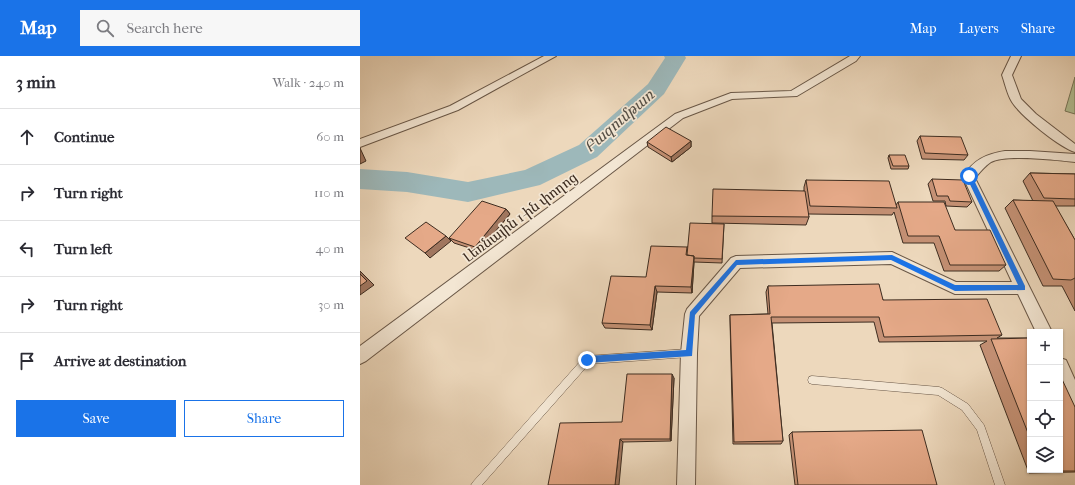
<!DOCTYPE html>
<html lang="en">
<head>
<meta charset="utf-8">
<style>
	:root { --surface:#fff; --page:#f7f7f7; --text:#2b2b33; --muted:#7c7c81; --line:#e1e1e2; --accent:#1a73e8 }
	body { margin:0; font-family:"IM FELL French Canon","Noto Serif Armenian",serif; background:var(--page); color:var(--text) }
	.controls { position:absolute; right:12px; bottom:12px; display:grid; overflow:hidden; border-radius:0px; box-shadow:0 1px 3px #0004 }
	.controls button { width:36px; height:36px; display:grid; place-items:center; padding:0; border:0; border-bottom:1px solid var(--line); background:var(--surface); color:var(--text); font:20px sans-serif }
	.stop { position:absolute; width:12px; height:12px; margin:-9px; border:3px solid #1a73e8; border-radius:50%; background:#fff }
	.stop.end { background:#1a73e8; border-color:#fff; box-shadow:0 1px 4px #0008 }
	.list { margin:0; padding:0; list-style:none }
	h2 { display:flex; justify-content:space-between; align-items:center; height:52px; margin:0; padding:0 16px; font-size:17px }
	h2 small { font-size:13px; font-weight:400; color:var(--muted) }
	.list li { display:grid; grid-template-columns:26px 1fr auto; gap:12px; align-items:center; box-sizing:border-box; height:56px; padding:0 16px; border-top:1px solid var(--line) }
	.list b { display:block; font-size:15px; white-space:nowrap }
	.list em { font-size:13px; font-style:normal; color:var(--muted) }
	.actions { display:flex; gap:8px; padding:12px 16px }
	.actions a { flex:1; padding:9px 0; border:1px solid var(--accent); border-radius:0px; text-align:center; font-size:14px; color:var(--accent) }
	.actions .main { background:var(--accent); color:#fff }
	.icon { flex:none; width:22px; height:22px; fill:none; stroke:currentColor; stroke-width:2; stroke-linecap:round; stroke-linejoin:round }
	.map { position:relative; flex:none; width:715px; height:429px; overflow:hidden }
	header { display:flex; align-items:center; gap:24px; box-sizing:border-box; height:56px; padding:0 20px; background:var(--accent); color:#fff }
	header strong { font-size:19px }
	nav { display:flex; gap:22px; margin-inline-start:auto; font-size:14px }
	.search { width:280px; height:36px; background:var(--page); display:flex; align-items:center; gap:10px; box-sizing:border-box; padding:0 14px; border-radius:0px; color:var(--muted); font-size:15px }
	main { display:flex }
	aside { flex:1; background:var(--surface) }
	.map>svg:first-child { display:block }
</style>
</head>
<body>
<header>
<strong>Map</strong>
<div class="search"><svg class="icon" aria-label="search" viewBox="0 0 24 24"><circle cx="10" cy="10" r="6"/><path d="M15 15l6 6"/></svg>Search here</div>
<nav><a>Map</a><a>Layers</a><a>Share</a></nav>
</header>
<main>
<aside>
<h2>3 min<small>Walk · 240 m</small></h2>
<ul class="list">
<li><svg class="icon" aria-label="ahead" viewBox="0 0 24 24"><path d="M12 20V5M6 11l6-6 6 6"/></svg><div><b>Continue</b></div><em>60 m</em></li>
<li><svg class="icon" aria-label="right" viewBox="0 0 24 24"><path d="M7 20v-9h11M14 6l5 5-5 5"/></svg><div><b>Turn right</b></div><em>110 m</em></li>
<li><svg class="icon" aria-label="left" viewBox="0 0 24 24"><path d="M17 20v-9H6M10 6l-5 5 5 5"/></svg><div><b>Turn left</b></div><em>40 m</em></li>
<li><svg class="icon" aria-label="right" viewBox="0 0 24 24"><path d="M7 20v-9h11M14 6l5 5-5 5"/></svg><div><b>Turn right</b></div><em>30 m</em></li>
<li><svg class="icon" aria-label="arrive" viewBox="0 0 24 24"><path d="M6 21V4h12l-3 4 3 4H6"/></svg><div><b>Arrive at destination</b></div></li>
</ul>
<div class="actions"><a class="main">Save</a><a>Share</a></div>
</aside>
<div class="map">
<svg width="715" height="429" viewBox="0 0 715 429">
	<rect width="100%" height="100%" fill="#edd8bc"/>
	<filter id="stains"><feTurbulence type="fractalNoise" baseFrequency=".005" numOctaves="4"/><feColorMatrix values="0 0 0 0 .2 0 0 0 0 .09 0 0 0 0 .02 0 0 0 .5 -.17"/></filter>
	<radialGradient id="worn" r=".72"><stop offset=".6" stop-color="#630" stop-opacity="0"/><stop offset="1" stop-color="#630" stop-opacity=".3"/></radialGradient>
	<path fill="#b3c094" stroke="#78765a" d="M 715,21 L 715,58 L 705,55 Z"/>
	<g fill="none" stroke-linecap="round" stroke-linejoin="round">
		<path fill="#9db8ba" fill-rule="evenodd" d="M 304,0 L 325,0 L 326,2 L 304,38 L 237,101 L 180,129 L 108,146 L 47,136 L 0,133 L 0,113 L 47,116 L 108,126 L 165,114 L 219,89 L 288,28 L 305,2 Z"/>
		<g stroke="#695747" stroke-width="1">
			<path id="lane" d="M 329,293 L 332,294 L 333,297 L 332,300 L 329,301 L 229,308 L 122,429 L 111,429 L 113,426 L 224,301 L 227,300 Z
				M 452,320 L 579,331 L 582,332 L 608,348 L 624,369 L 645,429 L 635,429 L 617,374 L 602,354 L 578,339 L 452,328 L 449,327 L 448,324 L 449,321 Z"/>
		</g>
		<g stroke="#695747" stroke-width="2">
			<path id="street" d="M 184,0 L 196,0 L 98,54 L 0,91 L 0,83 L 90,50 Z
				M 490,0 L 500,0 L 496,5 L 437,40 L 372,43 L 323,62 L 6,305 L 0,308 L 0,290 L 315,58 L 371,37 L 431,35 Z
				M 651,0 L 661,0 L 652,19 L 661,43 L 676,58 L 715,88 L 715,96 C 699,91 661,60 652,46 C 647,38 645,27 642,19 Z
				M 645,95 L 670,95 L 715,98 L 715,106 C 697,104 646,98 631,106 C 625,110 620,116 615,122 L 692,276 L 676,276 L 658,238 L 595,238 L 531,208 L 380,212 L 339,260 L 337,297 L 335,429 L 317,429 L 321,297 L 325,258 L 327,253 L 371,202 L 376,200 L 532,196 L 596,226 L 652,226 L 603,121 C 613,104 626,98 645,95 Z
				M 700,302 L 706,304 L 715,324 L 715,350 L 709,348 L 700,328 Z"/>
		</g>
		<use href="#lane" fill="#f3e6d3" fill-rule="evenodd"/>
		<use href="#street" fill="#f3e6d3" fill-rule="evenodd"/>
	</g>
	<path fill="#c59175" stroke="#3d2c20" d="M 560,80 L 608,99 L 604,104 L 562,103 L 557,85 Z
		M 331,85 L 331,91 L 312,106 L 288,91 L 287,86 Z
		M 529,99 L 549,110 L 548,113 L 531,113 L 528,102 Z
		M 670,117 L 715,118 L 715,150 L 695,150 L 715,184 L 715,255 L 702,230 L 683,230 L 645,152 L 653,144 L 673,145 L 663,125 Z
		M 572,123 L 612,146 L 607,151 L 586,150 L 585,145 L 573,145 L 568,128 Z
		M 446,124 L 536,149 L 538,146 L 595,174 L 646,209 L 639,215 L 584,215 L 574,187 L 543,187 L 534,156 L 532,159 L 448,158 L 449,161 L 446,169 L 352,167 L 352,160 L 444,135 L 444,131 Z
		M 146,153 L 150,158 L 119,195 L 94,187 L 89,182 Z
		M 364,168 L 362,207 L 334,206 L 332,237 L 297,236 L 292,274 L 245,272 L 242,267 L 327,191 Z
		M 408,230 L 523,244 L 642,279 L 637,282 L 670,282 L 670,414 L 700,414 L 715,351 L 715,416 L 669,417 L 620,289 L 627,285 L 519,286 L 514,266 L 412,267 L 423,385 L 421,388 L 373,388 L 370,264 L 370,259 L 408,258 L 406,236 Z
		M 314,322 L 311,385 L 263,386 L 188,429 Z
		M 432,376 L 577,429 L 435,429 L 429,379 Z"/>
	<path fill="#a0765f" stroke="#3d2c20" d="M 331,85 L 331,91 L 312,106 L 311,101 Z
		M 0,92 L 6,105 L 0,108 Z
		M 146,153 L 150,158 L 119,195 L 115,191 Z
		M 86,180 L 91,185 L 70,202 L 65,197 Z
		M 334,200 L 334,206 L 332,237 L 331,231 Z
		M 0,215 L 14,229 L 0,239 Z
		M 295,230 L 297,236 L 292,274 L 290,269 Z
		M 312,318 L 314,322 L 311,385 L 310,383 Z
		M 260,383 L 263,386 L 259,429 L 255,429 Z"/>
	<path fill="#e5a988" stroke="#3d2c20" d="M 306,71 L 331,85 L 311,101 L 287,86 Z
		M 560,80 L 601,81 L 608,99 L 565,97 Z
		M 529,99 L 545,99 L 549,110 L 533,110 Z
		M 670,117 L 715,118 L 715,143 L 684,142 Z
		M 572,123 L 603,124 L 612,146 L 590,145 L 588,140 L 577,140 Z
		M 446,124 L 529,125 L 537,152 L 450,150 Z
		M 353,133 L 445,135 L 449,161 L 352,160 Z
		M 653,144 L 693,145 L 715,184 L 715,222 L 711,224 L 693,223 Z
		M 122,145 L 146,153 L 115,191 L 89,182 Z
		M 538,146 L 584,146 L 595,174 L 630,174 L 646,209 L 590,209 L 579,180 L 548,180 Z
		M 66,166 L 86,180 L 65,197 L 45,182 Z
		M 330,167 L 364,168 L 362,203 L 334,202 L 334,200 L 327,199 Z
		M 291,190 L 327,191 L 326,199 L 334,200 L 331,231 L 295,230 L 290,269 L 242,267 L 251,220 L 286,221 Z
		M 0,218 L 7,225 L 0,230 Z
		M 519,228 L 523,244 L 627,243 L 642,279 L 524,281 L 519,261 L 411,261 L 423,385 L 374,386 L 370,259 L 410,258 L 408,230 Z
		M 670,282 L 670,382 L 631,283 Z
		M 267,318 L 312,318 L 310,383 L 260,383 L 255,429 L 188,429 L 200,367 L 262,366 Z
		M 700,319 L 715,351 L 715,415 L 683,415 L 683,414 L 700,414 Z
		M 562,374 L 577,429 L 438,429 L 432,376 Z"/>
	<path fill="#1a73e8" d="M 609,118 L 612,120 L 665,230 L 665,234 L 595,235 L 531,204 L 377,209 L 335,259 L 332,300 L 227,307 L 225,306 L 223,304 L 227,300 L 326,294 L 330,256 L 376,204 L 532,199 L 595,229 L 658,229 L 606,120 Z"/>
	<g text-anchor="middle" stroke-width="3.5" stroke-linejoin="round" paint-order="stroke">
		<g font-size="14" fill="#3d2c20" stroke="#f3e6d3">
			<text transform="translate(160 161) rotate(-37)" y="5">Լեռնային 1-ին փողոց</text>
		</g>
		<g font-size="15" font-style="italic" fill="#554f46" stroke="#f3e6d3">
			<text transform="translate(259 65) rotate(-41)" y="5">Բազումթառ</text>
		</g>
	</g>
	<rect width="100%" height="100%" filter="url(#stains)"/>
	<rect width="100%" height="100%" fill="url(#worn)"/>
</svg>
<div class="controls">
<button>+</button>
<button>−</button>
<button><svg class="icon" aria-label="locate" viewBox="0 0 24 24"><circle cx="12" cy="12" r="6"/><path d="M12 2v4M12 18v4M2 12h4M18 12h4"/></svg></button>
<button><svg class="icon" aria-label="layers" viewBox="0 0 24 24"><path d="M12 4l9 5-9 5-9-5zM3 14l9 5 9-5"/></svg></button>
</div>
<div class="stop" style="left:609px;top:120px"></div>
<div class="stop end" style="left:227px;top:304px"></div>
</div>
</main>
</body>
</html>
